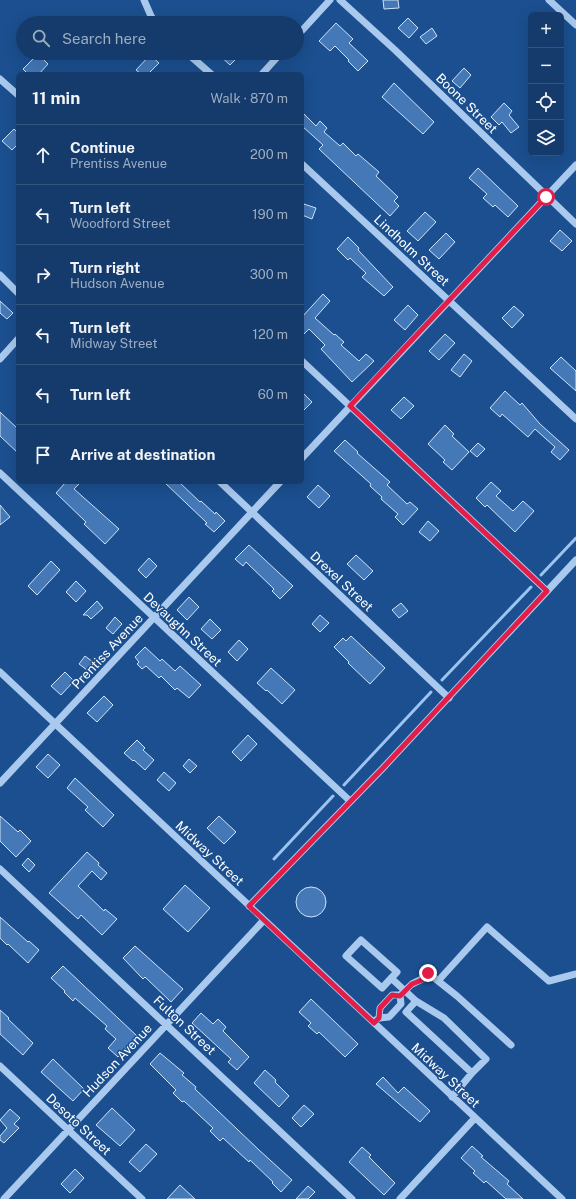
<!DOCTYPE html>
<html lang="en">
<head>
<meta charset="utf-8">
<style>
	:root { --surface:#143b6b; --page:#1d4271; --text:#f1f3f6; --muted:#9dadc1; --line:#33557e }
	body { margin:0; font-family:"Public Sans",sans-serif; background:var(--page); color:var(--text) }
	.controls { position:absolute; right:12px; top:12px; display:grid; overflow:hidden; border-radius:6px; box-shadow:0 4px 16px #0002 }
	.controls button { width:36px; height:36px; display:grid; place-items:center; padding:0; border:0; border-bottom:1px solid var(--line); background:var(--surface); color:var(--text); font:20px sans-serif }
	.stop { position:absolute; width:12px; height:12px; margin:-9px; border:3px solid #e11d48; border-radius:50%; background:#fff }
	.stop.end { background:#e11d48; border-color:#fff; box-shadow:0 1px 4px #0008 }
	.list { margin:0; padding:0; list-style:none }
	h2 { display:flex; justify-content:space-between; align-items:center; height:52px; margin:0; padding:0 16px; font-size:17px }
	h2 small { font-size:13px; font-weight:400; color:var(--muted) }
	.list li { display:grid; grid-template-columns:26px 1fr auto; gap:12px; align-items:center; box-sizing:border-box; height:60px; padding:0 16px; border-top:1px solid var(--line) }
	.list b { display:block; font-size:15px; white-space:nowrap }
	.list p { margin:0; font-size:13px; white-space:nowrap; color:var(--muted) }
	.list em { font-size:13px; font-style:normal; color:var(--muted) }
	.icon { flex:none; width:22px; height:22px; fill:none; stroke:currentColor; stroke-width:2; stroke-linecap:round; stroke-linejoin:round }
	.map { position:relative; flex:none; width:576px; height:1199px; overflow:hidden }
	.search { position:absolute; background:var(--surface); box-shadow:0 4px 16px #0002; left:16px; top:16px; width:288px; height:44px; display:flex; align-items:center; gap:10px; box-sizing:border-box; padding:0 14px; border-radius:22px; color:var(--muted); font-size:15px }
	.panel { position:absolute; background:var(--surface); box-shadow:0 4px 16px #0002; left:16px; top:72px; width:288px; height:412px; border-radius:6px }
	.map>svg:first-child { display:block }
</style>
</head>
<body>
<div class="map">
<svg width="576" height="1199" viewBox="0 0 576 1199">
	<rect width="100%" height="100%" fill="#1b4f8f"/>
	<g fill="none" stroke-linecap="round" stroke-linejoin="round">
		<path stroke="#9cc4f0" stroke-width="3" d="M 541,575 L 576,538
			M 442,680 L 531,587
			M 344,785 L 431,692
			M 274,859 L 333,796"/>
	</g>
	<path fill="#4478b7" stroke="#cfe3fa" d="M 383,0 L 398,0 L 399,8 L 384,9 Z
		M 408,18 L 418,28 L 409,38 L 398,28 Z
		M 336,23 L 353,39 L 349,43 L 368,61 L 358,71 L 348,61 L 349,60 L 335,46 L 330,51 L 319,41 Z
		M 432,28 L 437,36 L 426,44 L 420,37 Z
		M 217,53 L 242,53 L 230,65 Z
		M 38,54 L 48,64 L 39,74 L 28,74 L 23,69 Z
		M 150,55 L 159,63 L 148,74 L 141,74 L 136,70 Z
		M 464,68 L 471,75 L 460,88 L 452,81 Z
		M 394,83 L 434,122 L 423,134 L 382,97 Z
		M 504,103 L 512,111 L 509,115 L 519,127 L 511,133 L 502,122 L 499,125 L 491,117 Z
		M 302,112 L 316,126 L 320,121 L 327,128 L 324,132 L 340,146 L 343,143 L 356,156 L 358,154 L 379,172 L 376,176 L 398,197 L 394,201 L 399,206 L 390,216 L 319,149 L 323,145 L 302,126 Z
		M 14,129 L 18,133 L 18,144 L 12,150 L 2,141 Z
		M 478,168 L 518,206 L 508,217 L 495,205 L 493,207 L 483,198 L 487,194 L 469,178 Z
		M 304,204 L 316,208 L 312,219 L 302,215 L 302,210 Z
		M 425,212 L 436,222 L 418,241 L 407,231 Z
		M 560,230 L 572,241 L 562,251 L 550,241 Z
		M 446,233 L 455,242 L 439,259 L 429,250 Z
		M 348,237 L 359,248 L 358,250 L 393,287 L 384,296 L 362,277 L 366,273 L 350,258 L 348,260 L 337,249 Z
		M 323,294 L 330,301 L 315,318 L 334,335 L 335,334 L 344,342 L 341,345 L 359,361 L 366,354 L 374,361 L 352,382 L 321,349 L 325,345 L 309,329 L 302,336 L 302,317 Z
		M 0,301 L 13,313 L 7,319 L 0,313 Z
		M 408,305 L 418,315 L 405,330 L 394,320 Z
		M 514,306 L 524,315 L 512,328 L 502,318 Z
		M 445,334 L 455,343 L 439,360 L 429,351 Z
		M 464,354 L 472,361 L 460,377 L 451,370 Z
		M 561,357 L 576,371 L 576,391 L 550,368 Z
		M 505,391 L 520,405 L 522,403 L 540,424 L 569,450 L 560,460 L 551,452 L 555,447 L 535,429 L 528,437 L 502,414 L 500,417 L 490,408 Z
		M 302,392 L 312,402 L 302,412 Z
		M 404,397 L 414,406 L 401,419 L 391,410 Z
		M 0,412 L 18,429 L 18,453 L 0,436 Z
		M 445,425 L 454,434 L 452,436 L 469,452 L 452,470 L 443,462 L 445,460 L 428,444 Z
		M 345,440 L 358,452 L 357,453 L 390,482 L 387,485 L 407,504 L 410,502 L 418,509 L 403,525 L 395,517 L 398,514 L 381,499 L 382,497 L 370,486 L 371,484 L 334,451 Z
		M 478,443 L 485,449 L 477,457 L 470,451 Z
		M 66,482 L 81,482 L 74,489 L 119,529 L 105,544 L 84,524 L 86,522 L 56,493 Z
		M 164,482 L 179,482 L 200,502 L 201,501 L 215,514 L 216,512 L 225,521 L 214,532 L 205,524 L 207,523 Z
		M 491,482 L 501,491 L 496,496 L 513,511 L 523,501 L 534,511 L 515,532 L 487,505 L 485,507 L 476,498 Z
		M 318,485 L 330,496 L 319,508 L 307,497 Z
		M 0,505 L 10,517 L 0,525 Z
		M 428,521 L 439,531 L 430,541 L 419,532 Z
		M 249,545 L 293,586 L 280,599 L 272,591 L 274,589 L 246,562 L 243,566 L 235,559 Z
		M 356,555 L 373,571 L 364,580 L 347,564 Z
		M 149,558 L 157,566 L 146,578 L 138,570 Z
		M 51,561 L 60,570 L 37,595 L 28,586 Z
		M 76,581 L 86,591 L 76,602 L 66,592 Z
		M 189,597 L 199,607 L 187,620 L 177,610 Z
		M 97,601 L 103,608 L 91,619 L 87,615 L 83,615 Z
		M 401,603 L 408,611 L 399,618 L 392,610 Z
		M 320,615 L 329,623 L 320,632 L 312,624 Z
		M 115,617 L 122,624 L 113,634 L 106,628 Z
		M 210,619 L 221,630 L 212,639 L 201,629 Z
		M 351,636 L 385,668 L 370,684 L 348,663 L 349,662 L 334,647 L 343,638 L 346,641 Z
		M 239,640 L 248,649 L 237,661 L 228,652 Z
		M 145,647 L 160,661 L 162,659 L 175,671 L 180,666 L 201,685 L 189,698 L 177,688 L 175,690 L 161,676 L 159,678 L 146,666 L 142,669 L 137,664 L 139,662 L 135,657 Z
		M 85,656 L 93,662 L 87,670 L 79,664 Z
		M 271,668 L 295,690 L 282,704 L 267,690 L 266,691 L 257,683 Z
		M 65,672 L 74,681 L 61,695 L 51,686 Z
		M 104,696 L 113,705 L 97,722 L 87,713 Z
		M 248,735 L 257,744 L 241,761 L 232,752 Z
		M 137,740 L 145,748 L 143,750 L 154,760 L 145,770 L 134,760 L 133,761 L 124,753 Z
		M 48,754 L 60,765 L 48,778 L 36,767 Z
		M 189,759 L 197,766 L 190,773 L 183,766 Z
		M 164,772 L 176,783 L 169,791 L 157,780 Z
		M 75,778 L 114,815 L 103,827 L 85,810 L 88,807 L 67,788 Z
		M 0,816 L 18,832 L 20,830 L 31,841 L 16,857 L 0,841 Z
		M 219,816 L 236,832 L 224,844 L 207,828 Z
		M 87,852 L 99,863 L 98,865 L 107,873 L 101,880 L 92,871 L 78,886 L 104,911 L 105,909 L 117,919 L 102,935 L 81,915 L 78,919 L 49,893 Z
		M 28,858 L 35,865 L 29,872 L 22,865 Z
		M 185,885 L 210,908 L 188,932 L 163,909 Z
		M296 902a15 15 0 1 1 30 0a15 15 0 1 1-30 0Z
		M 0,917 L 28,942 L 29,941 L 39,950 L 28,963 L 8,944 L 7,945 L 0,938 Z
		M 135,946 L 183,989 L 171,1002 L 145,977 L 143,979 L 123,958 Z
		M 63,966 L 137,1036 L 118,1057 L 108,1048 L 116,1039 L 105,1029 L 107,1026 L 75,998 L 73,1001 L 64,992 L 65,991 L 51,978 Z
		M 311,999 L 358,1044 L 345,1057 L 319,1032 L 317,1034 L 308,1026 L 311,1023 L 299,1012 Z
		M 0,1010 L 9,1018 L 8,1019 L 33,1043 L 23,1055 L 0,1034 Z
		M 201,1013 L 213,1024 L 218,1019 L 226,1027 L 223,1031 L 249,1057 L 237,1070 L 228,1062 L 231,1059 L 192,1023 Z
		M 160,1053 L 184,1073 L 182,1075 L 196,1087 L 195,1089 L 259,1150 L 292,1180 L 281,1192 L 272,1183 L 273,1182 L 250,1160 L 249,1162 L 223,1138 L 220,1141 L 210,1131 L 213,1128 L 184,1101 L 182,1102 L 173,1093 L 176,1090 L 150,1064 Z
		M 53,1059 L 84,1089 L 73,1101 L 41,1072 Z
		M 265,1070 L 276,1080 L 275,1082 L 289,1096 L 279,1107 L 254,1083 Z
		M 383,1077 L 398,1093 L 404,1087 L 430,1111 L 420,1122 L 376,1084 Z
		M 304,1105 L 314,1114 L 301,1127 L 292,1118 Z
		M 112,1108 L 135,1130 L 120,1146 L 96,1125 Z
		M 10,1109 L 20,1118 L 14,1124 L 19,1128 L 4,1143 L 0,1140 L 0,1136 L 7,1128 L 0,1120 Z
		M 146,1144 L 157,1154 L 140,1172 L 129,1162 Z
		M 472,1146 L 483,1156 L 481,1157 L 509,1181 L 507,1184 L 523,1199 L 506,1199 L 486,1181 L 484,1183 L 473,1173 L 475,1171 L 461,1158 Z
		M 362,1147 L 371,1155 L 369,1157 L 395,1183 L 384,1195 L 349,1162 Z
		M 75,1169 L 84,1178 L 70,1193 L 61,1184 Z
		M 180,1185 L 195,1199 L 167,1199 Z
		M 308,1186 L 315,1192 L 308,1199 L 296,1199 Z"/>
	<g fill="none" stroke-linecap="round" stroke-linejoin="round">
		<path stroke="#a9c9ee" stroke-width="7" d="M 144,0 L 151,16 L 156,23
			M 340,0 L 395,50 L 576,224
			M 549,0 L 576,25
			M 297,36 L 330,0
			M 187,53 L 211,74
			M 262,74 L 281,53
			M 0,79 L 18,95
			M 302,164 L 576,419
			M 0,275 L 18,293
			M 0,359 L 18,339
			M 302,361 L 547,591
			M 302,458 L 576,165
			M 0,473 L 350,801
			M 220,482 L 449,698
			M 0,672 L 562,1199
			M 0,783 L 280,482
			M 0,869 L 352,1199
			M 249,906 L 382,769 L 576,560
			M 361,940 L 397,972 L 382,988 L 346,956 Z
			M 391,978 L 416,1001 L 444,1018 L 486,1059 L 472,1073 L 406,1012 L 416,1001
			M 438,981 L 487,927 L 549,981 L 576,974
			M 379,1018 L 380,1008 L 392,995 L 400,995 L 412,984 L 422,979 L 428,973 L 457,996 L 511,1045
			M 376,1020 L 379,1018 L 389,1017 L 401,1004 L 400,995
			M 0,1066 L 142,1199
			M 452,1097 L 472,1073
			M 4,1199 L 264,920
			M 400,1199 L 475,1118"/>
	</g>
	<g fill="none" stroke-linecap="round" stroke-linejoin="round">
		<path stroke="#e11d48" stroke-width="5" d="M 428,973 L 422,980 L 412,984 L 400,996 L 392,995 L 380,1008 L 379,1018 L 374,1023 L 249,906 L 382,769 L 547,591 L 350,406 L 546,197"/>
	</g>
	<g text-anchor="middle" stroke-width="3" stroke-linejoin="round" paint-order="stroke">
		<g font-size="13" fill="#fff" stroke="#1b4f8f">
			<text transform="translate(467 103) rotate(44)" y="5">Boone Street</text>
			<text transform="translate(412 250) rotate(43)" y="5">Lindholm Street</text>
			<text transform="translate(342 581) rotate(43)" y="5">Drexel Street</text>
			<text transform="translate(183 629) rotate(43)" y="5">Devaughn Street</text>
			<text transform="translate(107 651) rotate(-47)" y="5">Prentiss Avenue</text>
			<text transform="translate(210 853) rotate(43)" y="5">Midway Street</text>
			<text transform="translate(185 1025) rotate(43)" y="5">Fulton Street</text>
			<text transform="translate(117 1060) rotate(-47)" y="5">Hudson Avenue</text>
			<text transform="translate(446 1075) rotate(43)" y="5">Midway Street</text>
			<text transform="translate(79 1124) rotate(43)" y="5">Desoto Street</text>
		</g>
	</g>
</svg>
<div class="controls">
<button>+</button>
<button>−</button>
<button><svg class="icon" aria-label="locate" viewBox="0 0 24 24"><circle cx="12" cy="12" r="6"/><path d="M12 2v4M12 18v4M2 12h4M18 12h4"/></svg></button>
<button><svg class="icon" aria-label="layers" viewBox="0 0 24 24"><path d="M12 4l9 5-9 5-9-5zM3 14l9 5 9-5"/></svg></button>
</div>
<div class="stop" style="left:546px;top:197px"></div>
<div class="stop end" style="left:428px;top:973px"></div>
<div class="search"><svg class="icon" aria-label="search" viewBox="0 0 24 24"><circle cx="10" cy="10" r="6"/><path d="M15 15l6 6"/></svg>Search here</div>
<section class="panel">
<h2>11 min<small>Walk · 870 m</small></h2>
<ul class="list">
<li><svg class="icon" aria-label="ahead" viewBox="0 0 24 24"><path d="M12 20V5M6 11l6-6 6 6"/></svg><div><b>Continue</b><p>Prentiss Avenue</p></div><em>200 m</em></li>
<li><svg class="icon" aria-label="left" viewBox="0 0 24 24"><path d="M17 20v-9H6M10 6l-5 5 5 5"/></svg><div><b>Turn left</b><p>Woodford Street</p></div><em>190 m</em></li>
<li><svg class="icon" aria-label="right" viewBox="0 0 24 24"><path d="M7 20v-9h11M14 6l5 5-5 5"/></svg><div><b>Turn right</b><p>Hudson Avenue</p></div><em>300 m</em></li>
<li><svg class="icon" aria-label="left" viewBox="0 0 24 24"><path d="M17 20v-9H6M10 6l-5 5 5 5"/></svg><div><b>Turn left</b><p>Midway Street</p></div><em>120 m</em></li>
<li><svg class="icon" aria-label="left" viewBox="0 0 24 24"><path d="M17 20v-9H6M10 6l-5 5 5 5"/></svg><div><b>Turn left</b></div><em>60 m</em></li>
<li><svg class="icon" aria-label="arrive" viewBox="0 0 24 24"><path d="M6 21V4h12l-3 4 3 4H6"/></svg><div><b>Arrive at destination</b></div></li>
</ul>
</section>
</div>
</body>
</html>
